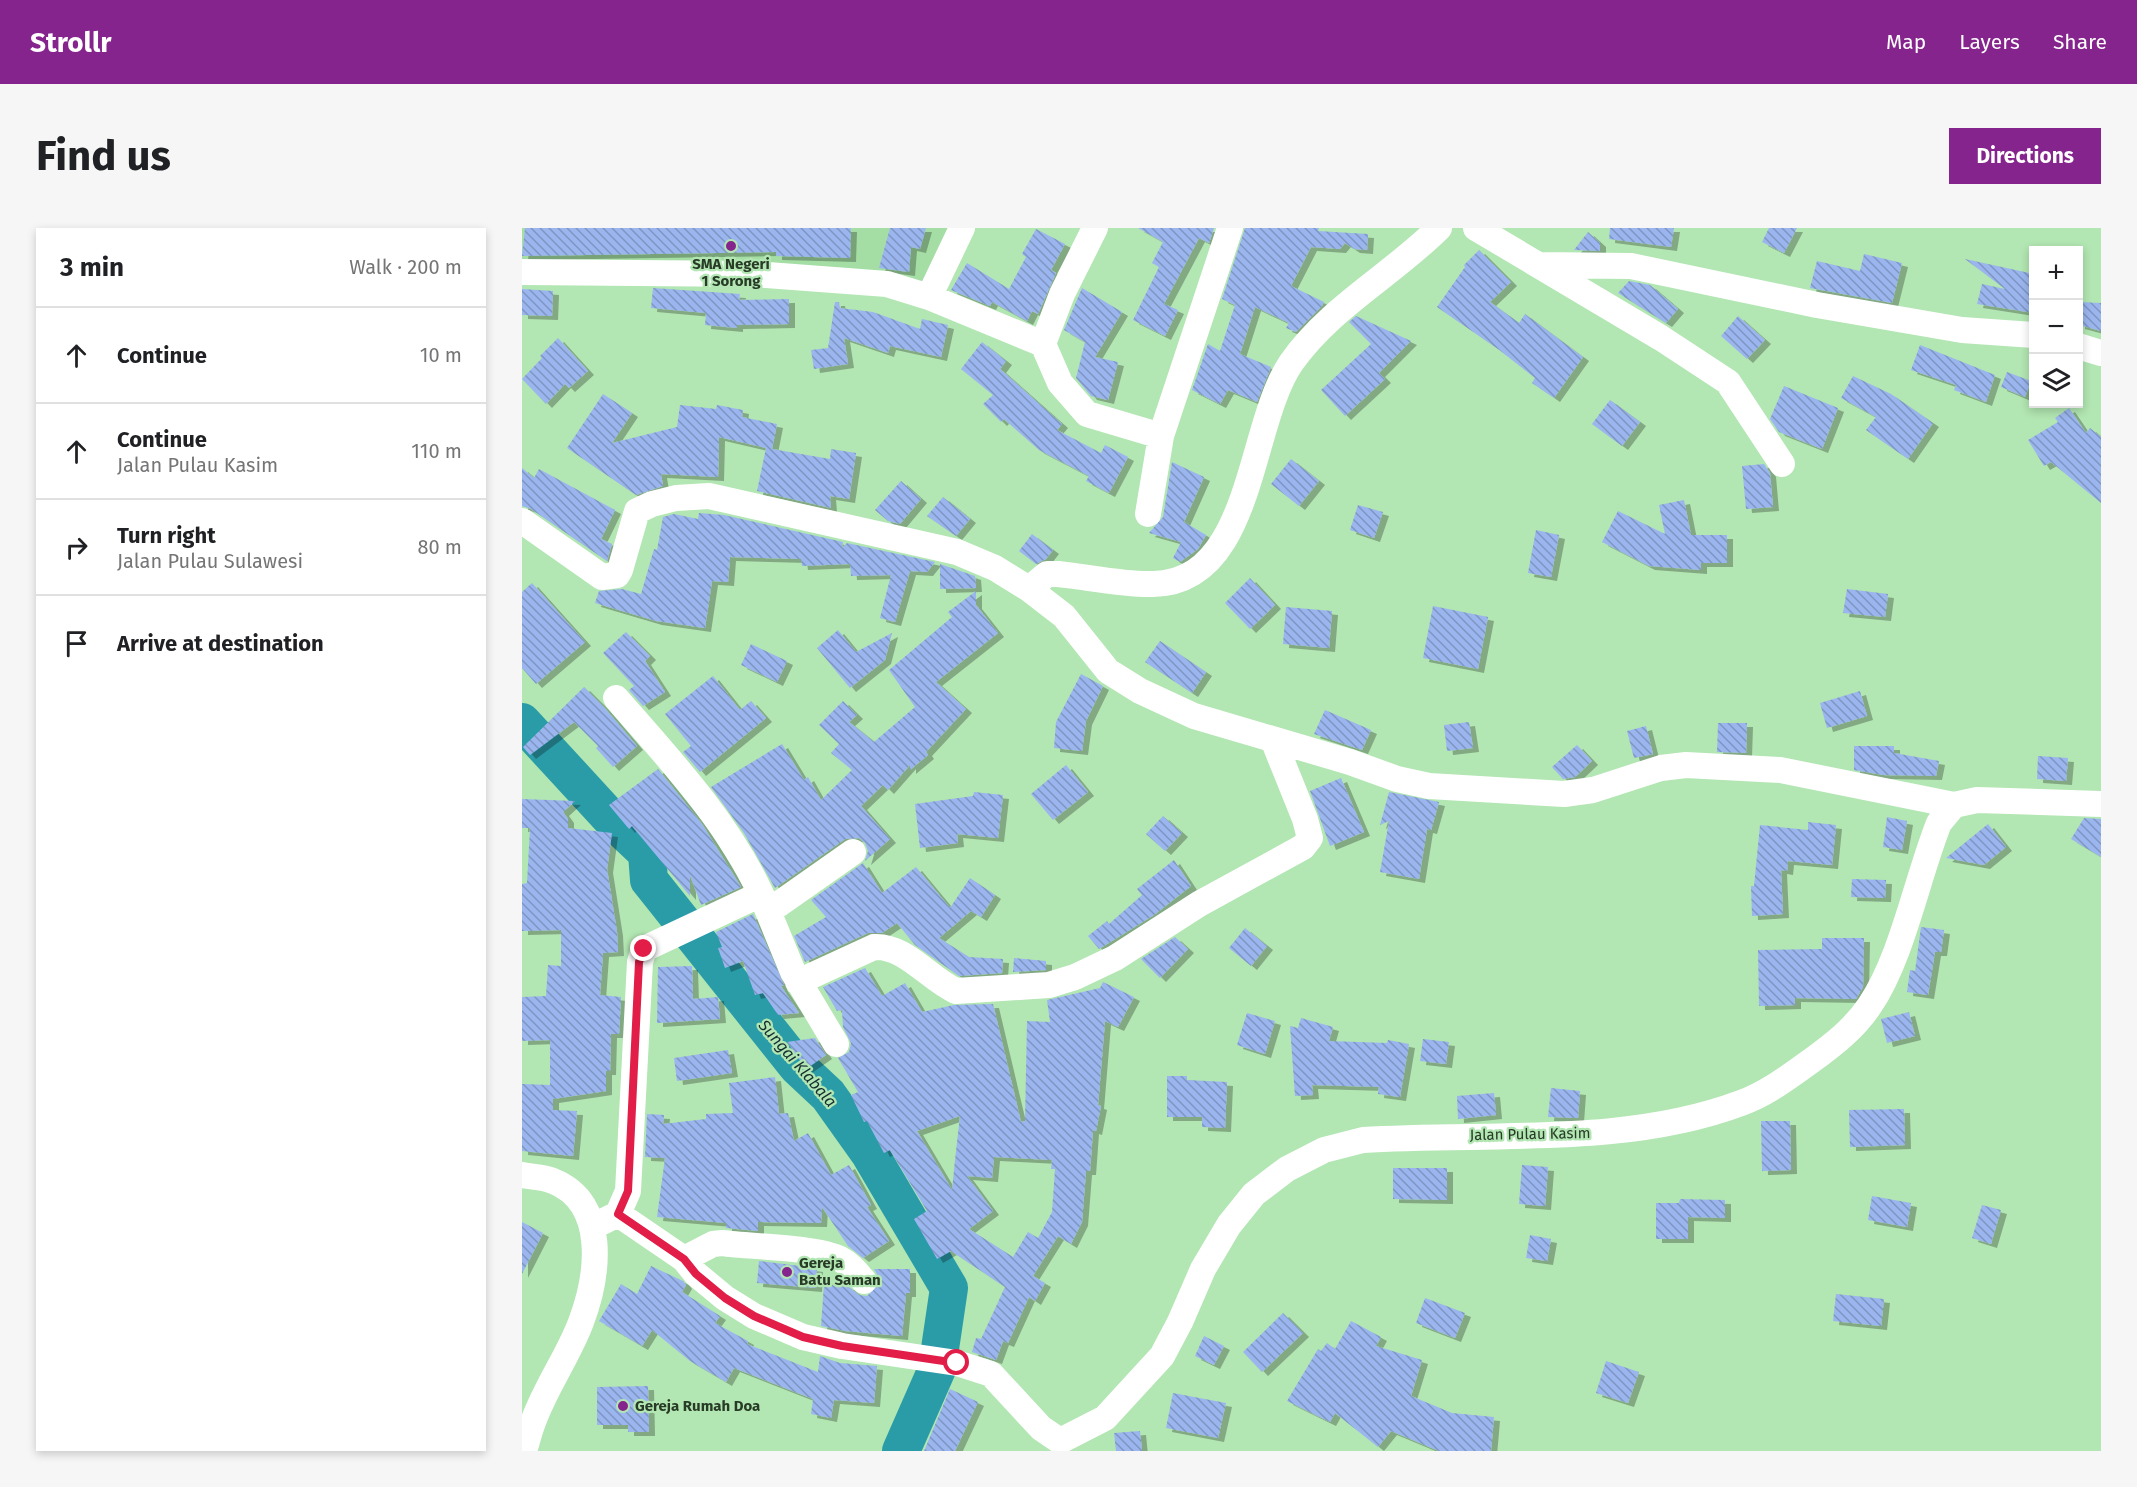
<!DOCTYPE html>
<html lang="en">
<head>
<meta charset="utf-8">
<style>
	:root { --surface:#fff; --page:#f6f6f6; --text:#202124; --muted:#757577; --line:#e0e0e0; --accent:#86248d }
	body { margin:0; font-family:"Fira Sans",sans-serif; background:var(--page); color:var(--text) }
	.controls { position:absolute; right:18px; top:18px; display:grid; overflow:hidden; border-radius:0px; box-shadow:0 3px 9px #0003 }
	.controls button { width:54px; height:54px; display:grid; place-items:center; padding:0; border:0; border-bottom:2px solid var(--line); background:var(--surface); color:var(--text); font:30px sans-serif }
	.stop { position:absolute; width:18px; height:18px; margin:-14px; border:4px solid #e11d48; border-radius:50%; background:#fff }
	.stop.end { background:#e11d48; border-color:#fff; box-shadow:0 2px 6px #0008 }
	.list { margin:0; padding:0; list-style:none }
	h2 { display:flex; justify-content:space-between; align-items:center; height:78px; margin:0; padding:0 24px; font-size:26px }
	h2 small { font-size:20px; font-weight:400; color:var(--muted) }
	.list li { display:grid; grid-template-columns:39px 1fr auto; gap:18px; align-items:center; box-sizing:border-box; height:96px; padding:0 24px; border-top:2px solid var(--line) }
	.list b { display:block; font-size:22px; white-space:nowrap }
	.list p { margin:0; font-size:20px; white-space:nowrap; color:var(--muted) }
	.list em { font-size:20px; font-style:normal; color:var(--muted) }
	.icon { flex:none; width:33px; height:33px; fill:none; stroke:currentColor; stroke-width:2; stroke-linecap:round; stroke-linejoin:round }
	.map { position:relative; flex:none; width:1579px; height:1223px; overflow:hidden; border-radius:0px }
	header { display:flex; align-items:center; gap:36px; box-sizing:border-box; height:84px; padding:0 30px; background:var(--accent); color:#fff }
	header strong { font-size:28px }
	nav { display:flex; gap:33px; margin-inline-start:auto; font-size:21px }
	.intro { display:flex; align-items:center; justify-content:space-between; box-sizing:border-box; height:144px; padding:0 36px }
	h1 { margin:0; font-size:42px }
	.button { padding:15px 27px; border-radius:0px; background:var(--accent); color:#fff; font-size:21px; font-weight:700 }
	main { display:flex; gap:36px; padding:0 36px }
	aside { flex:1; background:var(--surface); border-radius:0px; box-shadow:0 3px 9px #0003 }
	.map>svg:first-child { display:block }
</style>
</head>
<body>
<header>
<strong>Strollr</strong>
<nav><a>Map</a><a>Layers</a><a>Share</a></nav>
</header>
<div class="intro"><h1>Find us</h1><a class="button">Directions</a></div>
<main>
<aside>
<h2>3 min<small>Walk · 200 m</small></h2>
<ul class="list">
<li><svg class="icon" aria-label="ahead" viewBox="0 0 24 24"><path d="M12 20V5M6 11l6-6 6 6"/></svg><div><b>Continue</b></div><em>10 m</em></li>
<li><svg class="icon" aria-label="ahead" viewBox="0 0 24 24"><path d="M12 20V5M6 11l6-6 6 6"/></svg><div><b>Continue</b><p>Jalan Pulau Kasim</p></div><em>110 m</em></li>
<li><svg class="icon" aria-label="right" viewBox="0 0 24 24"><path d="M7 20v-9h11M14 6l5 5-5 5"/></svg><div><b>Turn right</b><p>Jalan Pulau Sulawesi</p></div><em>80 m</em></li>
<li><svg class="icon" aria-label="arrive" viewBox="0 0 24 24"><path d="M6 21V4h12l-3 4 3 4H6"/></svg><div><b>Arrive at destination</b></div></li>
</ul>
</aside>
<div class="map">
<svg width="1579" height="1223" viewBox="0 0 1579 1223">
	<defs>
		<pattern id="building-back-hatch" width="6" height="6" patternUnits="userSpaceOnUse" patternTransform="scale(1.5)"><rect width="6" height="6" fill="#9bb6ef"/><path d="M-1 5l2 2M0 0l6 6M5-1l2 2" fill="none" stroke="#7e95c2"/></pattern>
		<filter id="shadow"><feDropShadow dx="6" dy="4" stdDeviation="0" flood-color="#0004"/></filter>
	</defs>
	<rect width="100%" height="100%" fill="#b2e6b2"/>
	<path fill="#a4dea4" d="M 0,0 L 427,0 L 401,53 L 260,35 L 0,36 Z"/>
	<g fill="none" stroke-linecap="round" stroke-linejoin="round">
		<path stroke="#2a9ca8" stroke-width="38" d="M 0,494 L 92,594 L 125,625 L 127,652 L 275,838 L 306,867 L 348,926 L 427,1060 L 415,1141 L 379,1223"/>
	</g>
	<path fill="url(#building-back-hatch)" fill-rule="evenodd" filter="url(#shadow)" d="M 3,0 L 329,0 L 328,30 L 254,28 L 254,24 L 0,28 Z
		M 368,0 L 404,0 L 398,21 L 389,19 L 387,44 L 357,40 Z
		M 616,0 L 692,0 L 687,15 L 677,10 L 642,76 L 656,82 L 643,108 L 611,92 L 637,39 L 630,35 L 641,14 Z
		M 723,0 L 797,0 L 796,3 L 846,6 L 845,22 L 832,21 L 823,15 L 818,21 L 789,19 L 769,58 L 802,74 L 800,78 L 774,104 L 764,100 L 767,95 L 733,79 L 718,126 L 749,139 L 735,174 L 706,162 L 698,176 L 670,162 L 686,116 L 698,123 L 713,77 L 700,71 Z
		M 1088,0 L 1152,0 L 1149,19 L 1087,11 Z
		M 1247,0 L 1275,0 L 1262,25 L 1240,14 Z
		M 514,1 L 543,16 L 529,42 L 534,45 L 516,86 L 510,83 L 505,93 L 470,74 L 468,78 L 429,62 L 445,35 L 487,61 L 504,29 L 500,26 Z
		M 1066,4 L 1078,15 L 1078,23 L 1052,22 Z
		M 957,22 L 989,54 L 968,74 L 997,95 L 1003,86 L 1061,129 L 1032,170 L 1010,155 L 1013,150 L 976,121 L 915,79 L 943,39 L 942,37 Z
		M 1342,26 L 1380,35 L 1370,75 L 1288,60 L 1295,33 L 1338,43 Z
		M 1443,31 L 1512,46 L 1512,85 L 1455,76 L 1460,56 L 1483,61 Z
		M 1107,53 L 1128,57 L 1156,81 L 1144,95 L 1096,65 Z
		M 131,60 L 218,66 L 217,72 L 267,71 L 267,96 L 215,97 L 215,100 L 183,97 L 184,85 L 129,80 Z
		M 560,60 L 600,84 L 573,129 L 596,134 L 586,172 L 569,168 L 554,150 L 563,114 L 542,102 Z
		M 0,61 L 31,63 L 30,88 L 0,87 Z
		M 313,74 L 317,74 L 318,80 L 351,84 L 398,101 L 400,91 L 426,97 L 419,129 L 368,118 L 366,125 L 322,110 L 326,136 L 292,141 L 289,122 L 306,120 Z
		M 1557,74 L 1579,75 L 1579,103 L 1557,97 Z
		M 834,88 L 889,113 L 857,145 L 863,151 L 823,188 L 799,162 L 849,116 L 827,94 Z
		M 1216,88 L 1243,112 L 1225,131 L 1199,108 Z
		M 36,110 L 66,143 L 47,160 L 43,156 L 24,176 L 0,151 L 20,130 L 18,128 Z
		M 460,114 L 484,133 L 478,141 L 540,196 L 535,202 L 579,225 L 583,217 L 606,229 L 587,265 L 564,253 L 567,248 L 517,222 L 482,191 L 479,194 L 461,176 L 471,167 L 439,141 Z
		M 1398,117 L 1473,147 L 1464,174 L 1432,162 L 1434,157 L 1389,142 Z
		M 1485,144 L 1509,153 L 1503,169 L 1479,159 Z
		M 1331,148 L 1369,166 L 1411,195 L 1386,231 L 1344,202 L 1354,189 L 1319,170 Z
		M 1262,158 L 1316,180 L 1300,221 L 1257,204 L 1248,191 Z
		M 81,166 L 110,185 L 90,215 L 155,199 L 158,177 L 194,181 L 195,177 L 221,182 L 220,189 L 255,196 L 250,221 L 308,231 L 309,221 L 334,225 L 327,271 L 308,268 L 309,280 L 235,263 L 244,220 L 248,221 L 197,209 L 196,249 L 139,246 L 141,258 L 114,267 L 45,220 Z
		M 1088,172 L 1118,194 L 1100,218 L 1070,196 Z
		M 1547,180 L 1564,205 L 1568,200 L 1579,209 L 1579,275 L 1529,234 L 1522,238 L 1506,212 L 1536,194 L 1533,190 Z
		M 769,231 L 797,253 L 777,278 L 749,256 Z
		M 650,234 L 682,249 L 662,294 L 684,307 L 676,321 L 658,334 L 651,330 L 659,314 L 627,305 L 641,289 Z
		M 1242,236 L 1248,245 L 1251,279 L 1224,281 L 1220,238 Z
		M 0,240 L 12,250 L 17,241 L 93,282 L 79,311 L 90,316 L 85,333 L 9,281 L 0,278 Z
		M 379,253 L 399,271 L 378,296 L 366,293 L 353,282 Z
		M 421,269 L 448,291 L 434,308 L 405,288 Z
		M 1162,272 L 1169,307 L 1205,307 L 1205,335 L 1179,335 L 1179,342 L 1127,338 L 1080,314 L 1096,283 L 1143,306 L 1137,277 Z
		M 836,277 L 861,284 L 852,310 L 828,302 Z
		M 177,285 L 202,287 L 321,314 L 320,320 L 325,315 L 413,334 L 405,344 L 388,343 L 373,394 L 358,390 L 369,347 L 329,348 L 328,336 L 280,338 L 279,331 L 208,329 L 206,354 L 190,353 L 183,400 L 134,393 L 73,375 L 77,363 L 100,361 L 119,366 L 132,321 L 135,322 L 141,289 L 152,286 L 176,291 Z
		M 1014,302 L 1037,307 L 1029,349 L 1006,345 Z
		M 510,306 L 531,322 L 524,331 L 514,336 L 497,323 Z
		M 418,336 L 453,348 L 454,360 L 418,361 Z
		M 728,350 L 753,377 L 728,401 L 703,375 Z
		M 10,355 L 63,414 L 14,456 L 0,440 L 0,364 Z
		M 1325,361 L 1366,366 L 1363,389 L 1321,385 Z
		M 454,363 L 454,377 L 476,405 L 414,454 L 444,481 L 404,524 L 406,527 L 388,542 L 388,537 L 366,562 L 361,557 L 339,578 L 368,611 L 343,633 L 346,623 L 343,615 L 337,610 L 323,611 L 253,660 L 222,605 L 189,559 L 260,516 L 282,552 L 286,549 L 299,572 L 330,542 L 309,525 L 317,516 L 297,497 L 321,473 L 335,487 L 327,494 L 352,514 L 393,479 L 367,442 L 430,389 L 426,384 Z
		M 911,378 L 966,389 L 956,441 L 901,430 Z
		M 764,379 L 810,383 L 807,420 L 761,416 Z
		M 316,402 L 334,424 L 370,405 L 363,432 L 328,460 L 295,420 Z
		M 104,404 L 128,428 L 123,433 L 143,464 L 121,478 L 107,462 L 112,458 L 81,425 Z
		M 638,413 L 684,444 L 670,465 L 623,434 Z
		M 229,416 L 265,433 L 255,454 L 219,437 Z
		M 559,446 L 581,458 L 564,493 L 560,523 L 532,520 L 534,494 Z
		M 191,448 L 218,482 L 229,473 L 244,490 L 178,544 L 161,524 L 169,518 L 143,486 Z
		M 62,459 L 81,478 L 115,518 L 91,539 L 74,520 L 76,518 L 52,494 L 8,527 L 1,519 Z
		M 1338,463 L 1345,488 L 1305,500 L 1298,475 Z
		M 803,482 L 849,502 L 840,522 L 792,506 Z
		M 947,494 L 951,520 L 925,523 L 922,497 Z
		M 1196,495 L 1225,495 L 1224,525 L 1195,524 Z
		M 1124,498 L 1131,526 L 1112,530 L 1105,503 Z
		M 1055,517 L 1070,533 L 1053,549 L 1041,551 L 1030,539 Z
		M 1332,518 L 1372,518 L 1372,525 L 1417,533 L 1414,548 L 1361,547 L 1332,542 Z
		M 1516,528 L 1546,530 L 1544,553 L 1515,551 Z
		M 544,537 L 566,564 L 531,592 L 509,566 Z
		M 136,541 L 180,596 L 219,659 L 179,677 L 168,647 L 168,668 L 110,598 L 107,601 L 87,577 Z
		M 819,550 L 842,604 L 808,618 L 788,563 Z
		M 452,564 L 481,567 L 476,610 L 435,606 L 436,615 L 398,620 L 393,576 L 451,568 Z
		M 867,564 L 917,574 L 909,602 L 905,601 L 897,651 L 858,644 L 867,593 L 858,597 Z
		M 0,571 L 53,573 L 41,584 L 46,591 L 46,600 L 90,605 L 85,641 L 95,704 L 96,724 L 81,725 L 78,767 L 99,769 L 97,806 L 89,806 L 88,843 L 84,843 L 84,863 L 31,871 L 31,882 L 55,883 L 51,928 L 0,923 L 0,856 L 28,857 L 28,812 L 0,813 L 0,769 L 24,768 L 26,737 L 39,738 L 39,702 L 0,703 L 0,656 L 5,655 L 8,600 L 0,600 Z
		M 641,588 L 660,605 L 643,623 L 624,606 Z
		M 1365,589 L 1385,593 L 1380,622 L 1361,619 Z
		M 1562,590 L 1579,591 L 1579,629 L 1549,611 Z
		M 1286,594 L 1314,597 L 1310,637 L 1266,633 L 1265,643 L 1259,642 L 1261,686 L 1230,688 L 1229,658 L 1232,658 L 1238,597 L 1286,602 Z
		M 1466,596 L 1484,619 L 1462,637 L 1424,630 Z
		M 652,632 L 669,658 L 632,687 L 577,721 L 566,708 L 585,693 L 587,696 L 620,667 L 615,661 Z
		M 341,635 L 360,665 L 394,639 L 428,680 L 448,650 L 473,667 L 459,689 L 449,683 L 417,710 L 447,729 L 481,731 L 480,745 L 437,748 L 393,717 L 375,695 L 360,705 L 346,705 L 283,734 L 272,708 L 304,689 L 289,672 Z
		M 1330,651 L 1364,652 L 1363,670 L 1329,669 Z
		M 231,686 L 262,757 L 259,758 L 277,785 L 256,787 L 241,765 L 233,767 L 221,733 L 203,740 L 196,720 L 200,719 L 194,704 Z
		M 1399,699 L 1422,702 L 1419,724 L 1413,724 L 1406,767 L 1385,764 L 1388,742 L 1393,743 Z
		M 723,700 L 745,718 L 729,738 L 707,720 Z
		M 653,709 L 666,721 L 638,750 L 619,731 Z
		M 1300,710 L 1342,710 L 1341,759 L 1334,771 L 1273,770 L 1273,777 L 1237,778 L 1236,722 L 1300,721 Z
		M 492,730 L 524,733 L 524,742 L 491,744 Z
		M 170,738 L 171,771 L 196,769 L 198,791 L 135,795 L 136,739 Z
		M 343,740 L 360,768 L 383,755 L 400,784 L 432,777 L 471,776 L 499,894 L 503,893 L 505,793 L 528,794 L 525,772 L 578,760 L 581,754 L 612,769 L 596,799 L 583,793 L 576,877 L 579,878 L 574,903 L 571,902 L 568,943 L 564,943 L 560,994 L 549,1016 L 536,1008 L 511,1048 L 523,1055 L 513,1073 L 507,1069 L 486,1115 L 481,1113 L 474,1132 L 450,1124 L 454,1110 L 459,1111 L 483,1059 L 429,1023 L 415,1031 L 392,991 L 405,983 L 368,922 L 362,925 L 345,893 L 342,894 L 329,867 L 336,864 L 316,830 L 327,824 L 329,815 L 321,799 L 320,782 L 315,783 L 301,759 ZM 438,888 L 433,932 L 430,962 L 395,903 ZM 472,929 L 530,932 L 529,941 L 533,941 L 530,984 L 516,1010 L 506,1004 L 491,1029 L 447,1001 L 471,983 L 445,948 L 470,950 Z
		M 1387,784 L 1393,808 L 1365,815 L 1359,791 Z
		M 725,785 L 753,793 L 743,826 L 715,817 Z
		M 779,790 L 811,799 L 807,813 L 865,815 L 866,812 L 887,816 L 878,869 L 856,866 L 857,859 L 790,857 L 791,867 L 773,868 L 768,798 L 776,800 Z
		M 293,810 L 304,827 L 284,841 L 265,814 Z
		M 901,811 L 927,814 L 924,836 L 898,833 Z
		M 206,822 L 210,845 L 155,853 L 152,830 Z
		M 645,848 L 665,848 L 665,852 L 705,854 L 703,900 L 680,899 L 680,889 L 645,889 Z
		M 253,849 L 257,886 L 266,885 L 272,913 L 286,905 L 309,947 L 327,937 L 349,977 L 345,979 L 367,1013 L 341,1030 L 326,1018 L 300,979 L 299,995 L 236,994 L 236,1003 L 204,1000 L 204,995 L 135,989 L 143,930 L 123,929 L 125,886 L 142,887 L 141,896 L 184,891 L 184,886 L 211,885 L 207,855 Z
		M 1029,860 L 1058,863 L 1056,890 L 1026,889 Z
		M 972,865 L 974,887 L 936,891 L 935,868 Z
		M 1382,881 L 1383,917 L 1328,919 L 1327,882 Z
		M 1239,893 L 1268,893 L 1269,942 L 1240,943 Z
		M 1000,937 L 1026,939 L 1023,978 L 997,976 Z
		M 871,940 L 925,940 L 925,972 L 871,971 Z
		M 1350,968 L 1389,975 L 1385,999 L 1346,992 Z
		M 1158,971 L 1203,972 L 1203,990 L 1166,989 L 1166,1011 L 1134,1011 L 1134,975 L 1157,975 Z
		M 1460,977 L 1479,982 L 1469,1016 L 1450,1010 Z
		M 0,994 L 21,1005 L 0,1046 Z
		M 1008,1007 L 1029,1011 L 1025,1033 L 1004,1030 Z
		M 237,1033 L 295,1040 L 294,1060 L 235,1055 Z
		M 129,1038 L 161,1053 L 164,1057 L 160,1064 L 198,1088 L 193,1095 L 226,1113 L 225,1116 L 296,1144 L 298,1128 L 318,1135 L 355,1138 L 352,1175 L 312,1172 L 309,1190 L 289,1186 L 291,1171 L 212,1140 L 204,1154 L 168,1133 L 130,1102 L 120,1118 L 77,1093 L 99,1056 L 115,1066 Z
		M 352,1041 L 388,1041 L 388,1065 L 384,1065 L 380,1108 L 323,1103 L 299,1098 L 302,1056 L 326,1058 L 337,1067 L 345,1068 L 356,1057 L 357,1050 Z
		M 1314,1066 L 1362,1071 L 1359,1098 L 1311,1093 Z
		M 903,1070 L 943,1085 L 933,1110 L 894,1095 Z
		M 761,1085 L 781,1105 L 740,1144 L 721,1124 Z
		M 829,1093 L 859,1109 L 854,1118 L 900,1132 L 889,1168 L 930,1185 L 972,1189 L 969,1223 L 917,1223 L 869,1203 L 856,1219 L 813,1185 L 808,1194 L 765,1173 L 796,1121 L 799,1123 L 805,1115 L 813,1121 Z
		M 682,1108 L 702,1118 L 692,1137 L 673,1128 Z
		M 1084,1133 L 1117,1144 L 1106,1175 L 1074,1165 Z
		M 126,1158 L 127,1204 L 106,1204 L 106,1197 L 75,1197 L 75,1159 Z
		M 428,1161 L 456,1174 L 433,1223 L 402,1223 Z
		M 651,1165 L 704,1175 L 696,1210 L 644,1200 Z
		M 618,1203 L 620,1223 L 594,1223 L 592,1205 Z"/>
	<g fill="none" stroke-linecap="round" stroke-linejoin="round">
		<path stroke="#fff" stroke-width="26" d="M 954,0 L 1139,110 L 1206,154 L 1260,236
			M 1017,37 L 1109,38 L 1295,77 L 1440,102 L 1512,107
			M 0,44 L 232,46 L 365,56 L 407,69 L 521,116 L 538,155 L 565,186 L 639,208
			M 407,69 L 440,0
			M 521,116 L 540,66 L 573,0
			M 1556,118 L 1579,125
			M 626,286 L 639,208 L 708,0
			M 0,293 L 80,349 L 95,347 L 98,342 L 115,283 L 130,276 L 154,270 L 187,268 L 435,324 L 473,340 L 507,361 L 542,388 L 586,443 L 618,463 L 672,488 L 828,534 L 875,551 L 907,558 L 1042,566 L 1071,562 L 1139,540 L 1164,537 L 1258,542 L 1432,577
			M 507,361 L 525,346 L 536,346 C 567,349 600,357 631,356 C 731,355 726,198 769,135 C 807,80 870,47 917,0
			M 94,470 C 148,532 204,591 239,666
			M 247,683 L 331,624
			M 276,754 L 352,719 C 383,717 407,751 434,763 L 527,757 L 553,749 L 593,730 L 677,676 L 781,619 L 788,610 L 783,591 L 752,514
			M 0,947 C 10,949 22,949 31,953 C 87,975 76,1049 59,1094 C 46,1129 22,1161 10,1197 C 7,1205 5,1214 2,1223
			M 96,986 L 162,1031 L 174,1046 L 203,1070 L 232,1088 L 281,1109 L 320,1118 L 435,1135 L 469,1146 L 519,1200 L 538,1213 L 583,1190 L 640,1128 L 658,1094 L 681,1041 L 707,997 L 732,966 L 765,941 L 802,922 L 841,912 C 964,904 1102,919 1219,875 C 1244,866 1267,849 1289,833 C 1311,817 1333,800 1348,777 C 1380,730 1395,650 1417,595 L 1432,577 L 1455,572 L 1579,576
			M 72,998 L 96,986 L 106,963 L 118,734 L 122,721 L 239,666 L 271,744 L 314,816
			M 162,1031 L 191,1016 L 200,1015 C 230,1019 294,1019 318,1031 C 328,1036 335,1045 342,1053"/>
	</g>
	<g fill="none" stroke-linecap="round" stroke-linejoin="round">
		<path stroke="#e11d48" stroke-width="8" d="M 122,721 L 117,734 L 106,963 L 96,986 L 162,1031 L 174,1046 L 203,1070 L 232,1088 L 281,1109 L 320,1118 L 435,1135"/>
	</g>
	<g fill="#86248d" stroke="#b2e6b2" stroke-width="2">
		<circle cx="209" cy="18" r="6"/>
		<circle cx="265" cy="1044" r="6"/>
		<circle cx="101" cy="1178" r="6"/>
	</g>
	<g text-anchor="middle" stroke-width="4.5" stroke-linejoin="round" paint-order="stroke">
		<g font-size="15" font-weight="bold" fill="#273b27" stroke="#b2e6b2" text-anchor="start">
			<text x="209" y="41" text-anchor="middle">SMA Negeri<tspan x="209" dy="17">1 Sorong</tspan></text>
			<text x="277" y="1040">Gereja<tspan x="277" dy="17">Batu Saman</tspan></text>
			<text x="113" y="1183">Gereja Rumah Doa</text>
		</g>
		<g font-size="15" fill="#273b27" stroke="#b2e6b2">
			<text transform="translate(1008 906) rotate(-1)" y="5">Jalan Pulau Kasim</text>
		</g>
		<g font-size="16" font-style="italic" fill="#152d30" stroke="#b2e6b2">
			<text transform="translate(276 835) rotate(49)" y="6">Sungai Klabala</text>
		</g>
	</g>
</svg>
<div class="controls">
<button>+</button>
<button>−</button>
<button><svg class="icon" aria-label="layers" viewBox="0 0 24 24"><path d="M12 4l9 5-9 5-9-5zM3 14l9 5 9-5"/></svg></button>
</div>
<div class="stop" style="left:435px;top:1135px"></div>
<div class="stop end" style="left:122px;top:721px"></div>
</div>
</main>
</body>
</html>
